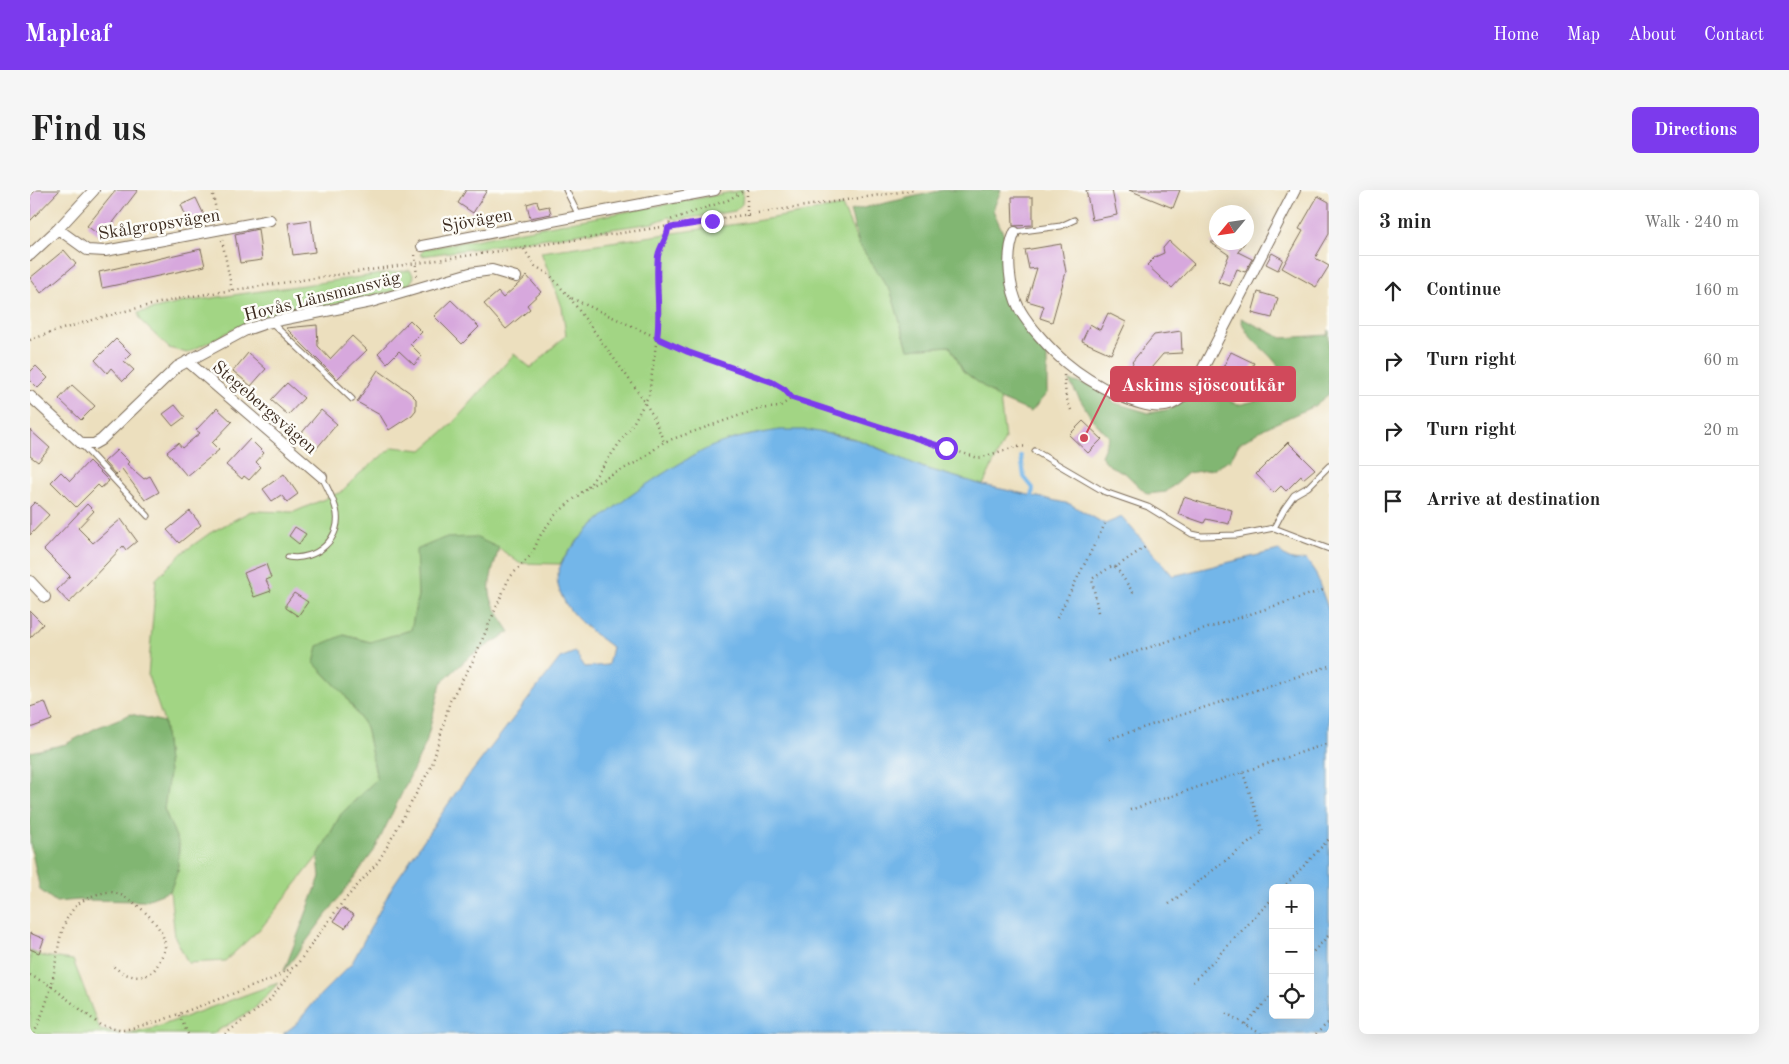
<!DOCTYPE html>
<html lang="en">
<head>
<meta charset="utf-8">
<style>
	:root { --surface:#fff; --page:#f6f6f6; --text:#222; --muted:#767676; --line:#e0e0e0; --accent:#7c3aed }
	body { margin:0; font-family:"Old Standard TT",serif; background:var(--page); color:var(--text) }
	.controls { position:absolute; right:15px; bottom:15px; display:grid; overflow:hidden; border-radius:8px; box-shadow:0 5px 20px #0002 }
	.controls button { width:45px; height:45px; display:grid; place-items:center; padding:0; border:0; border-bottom:1px solid var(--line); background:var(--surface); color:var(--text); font:25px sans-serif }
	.compass { position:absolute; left:1179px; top:15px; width:45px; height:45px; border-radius:50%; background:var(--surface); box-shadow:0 5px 20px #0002; rotate:241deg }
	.stop { position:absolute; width:15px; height:15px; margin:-11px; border:4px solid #7c3aed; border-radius:50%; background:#fff }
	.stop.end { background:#7c3aed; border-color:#fff; box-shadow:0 1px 5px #0008 }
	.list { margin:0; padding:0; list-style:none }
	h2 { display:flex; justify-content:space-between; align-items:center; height:65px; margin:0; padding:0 20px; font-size:21px }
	h2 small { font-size:16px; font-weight:400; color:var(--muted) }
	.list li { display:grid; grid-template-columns:32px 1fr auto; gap:15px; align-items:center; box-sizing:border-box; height:70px; padding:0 20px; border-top:1px solid var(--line) }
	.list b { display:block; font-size:19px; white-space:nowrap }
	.list em { font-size:16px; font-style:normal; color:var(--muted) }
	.icon { flex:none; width:28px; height:28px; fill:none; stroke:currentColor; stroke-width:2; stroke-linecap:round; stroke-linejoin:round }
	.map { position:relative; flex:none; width:1299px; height:844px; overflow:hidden; border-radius:8px }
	header { display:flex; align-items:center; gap:30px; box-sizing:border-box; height:70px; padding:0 25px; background:var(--accent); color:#fff }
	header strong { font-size:24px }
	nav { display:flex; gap:28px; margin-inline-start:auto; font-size:18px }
	.intro { display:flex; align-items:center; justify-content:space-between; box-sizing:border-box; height:120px; padding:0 30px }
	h1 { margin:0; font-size:35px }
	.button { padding:12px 22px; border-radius:8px; background:var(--accent); color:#fff; font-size:18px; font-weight:700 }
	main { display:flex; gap:30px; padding:0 30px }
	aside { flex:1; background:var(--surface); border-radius:8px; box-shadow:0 5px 20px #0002 }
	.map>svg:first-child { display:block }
</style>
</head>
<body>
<header>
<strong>Mapleaf</strong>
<nav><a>Home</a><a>Map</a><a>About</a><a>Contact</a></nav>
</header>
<div class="intro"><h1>Find us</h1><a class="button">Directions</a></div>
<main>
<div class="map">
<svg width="1299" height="844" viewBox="0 0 1299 844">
	<rect width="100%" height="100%" fill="#fdfcf7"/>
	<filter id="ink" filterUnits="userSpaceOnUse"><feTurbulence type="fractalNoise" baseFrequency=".02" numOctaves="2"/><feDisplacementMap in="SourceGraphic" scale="10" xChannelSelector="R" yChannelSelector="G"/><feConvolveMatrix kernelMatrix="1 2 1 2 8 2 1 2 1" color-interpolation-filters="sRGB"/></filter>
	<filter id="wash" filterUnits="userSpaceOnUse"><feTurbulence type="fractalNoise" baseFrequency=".0096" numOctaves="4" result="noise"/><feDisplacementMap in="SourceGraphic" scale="20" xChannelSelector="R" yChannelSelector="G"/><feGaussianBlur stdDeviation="1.12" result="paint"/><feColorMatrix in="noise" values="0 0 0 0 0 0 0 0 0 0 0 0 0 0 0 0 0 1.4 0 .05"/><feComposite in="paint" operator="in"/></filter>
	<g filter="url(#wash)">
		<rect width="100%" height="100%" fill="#ecdfbe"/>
		<path fill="#a2d584" stroke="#6e8051" d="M 713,0 L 712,14 L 705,21 L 647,30 L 638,27 L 623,33 L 392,66 L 390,64 L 395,59 Z
			M 812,16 L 829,54 L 861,102 L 878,159 L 920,156 L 933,181 L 970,209 L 975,249 L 953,295 C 934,289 914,284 895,278 C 872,270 851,258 829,250 C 813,245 797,243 780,242 C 713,237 674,257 619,294 C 585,317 552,339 530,374 L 489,373 L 469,358 L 387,360 L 388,405 L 381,440 L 340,452 L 314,445 L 284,473 L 314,504 L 336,537 L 347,589 L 311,624 L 288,666 L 232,737 L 195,771 L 158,773 L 145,747 L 140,701 L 148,680 L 149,654 L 134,619 L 139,583 L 134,532 L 118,486 L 126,389 L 152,363 L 180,343 L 221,321 L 264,322 L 311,302 L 328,285 L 363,257 L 392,260 L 421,235 L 484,164 L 501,178 L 536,145 L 532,117 L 511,62 L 714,33 Z
			M 380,80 L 384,87 L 377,98 L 296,116 L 235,126 L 214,134 L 157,163 L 139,158 L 111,131 L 108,123 L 154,112 Z
			M 0,761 L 12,766 L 43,770 L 70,840 L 91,844 L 0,844 Z
			M 248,793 L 224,819 L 182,844 L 96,844 L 122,839 Z"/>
		<path fill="#81b672" stroke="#5e7048" d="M 913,0 L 971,0 L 963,20 L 976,50 L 973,94 L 975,106 L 1000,144 L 1017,161 L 1017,203 L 1001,222 L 970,209 L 933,181 L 920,156 L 878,159 L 861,102 L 829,54 L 820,21 Z
			M 1211,128 L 1252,148 L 1297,145 L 1299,140 L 1299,204 L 1284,216 L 1235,238 L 1209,254 L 1200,270 L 1183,279 L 1158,283 L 1136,302 L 1117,304 L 1095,283 L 1080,276 L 1071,266 L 1079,247 L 1062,229 L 1039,191 L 1065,196 L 1085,213 L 1119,223 L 1141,219 L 1158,208 L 1179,200 L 1208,215 L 1236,208 L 1248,176 C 1237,159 1215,149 1211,128 Z
			M 445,347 L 469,358 C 456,402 454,403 480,442 L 440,466 L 411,493 L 396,553 L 344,661 L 254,781 L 290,687 L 288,666 L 311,624 L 347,589 L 336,537 L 314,504 L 284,473 L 288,456 L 314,445 L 340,452 L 381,440 L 388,405 L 386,360 L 414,348 Z
			M 101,524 L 134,532 L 139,583 L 134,619 L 149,654 L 148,680 L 140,701 L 114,711 L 49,710 L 26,712 L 10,700 L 0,653 L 0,562 L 36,554 L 66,538 Z"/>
		<path fill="#73b6e9" stroke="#577084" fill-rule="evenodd" d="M 749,240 L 779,240 L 829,250 L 894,278 L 953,295 L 1040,314 L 1075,334 L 1092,327 L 1143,386 L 1249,360 C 1254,369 1266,373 1276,369 L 1285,382 L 1299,421 L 1299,844 L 253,844 L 265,835 L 291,804 L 322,773 L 362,697 L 427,601 L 530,468 L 545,462 L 555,477 L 578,475 L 582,457 C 560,440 535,424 528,395 C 516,352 648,271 683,256 C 704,247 727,244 749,240 ZM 1243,698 L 1280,698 L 1280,825 L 1243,825 Z"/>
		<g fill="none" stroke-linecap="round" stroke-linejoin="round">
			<path stroke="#73b6e9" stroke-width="4" d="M 991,266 L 994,287 L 1003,298 L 1002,306"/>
		</g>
		<g id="blocks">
			<path fill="#d7a8dd" d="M 6,0 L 30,0 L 0,31 L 0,6 Z
				M 86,0 L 108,0 L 72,47 L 57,36 Z
				M 436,0 L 457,0 L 443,23 L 428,13 Z
				M 1056,0 L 1082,0 L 1087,25 L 1062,30 Z
				M 1099,0 L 1150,0 L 1143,18 Z
				M 1288,6 L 1299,12 L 1299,44 L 1285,68 L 1299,76 L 1286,97 L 1252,78 L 1273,41 L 1269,39 Z
				M 982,7 L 1003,7 L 1003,35 L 983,36 Z
				M 166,8 L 175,27 L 160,35 L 151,15 Z
				M 507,11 L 509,18 L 519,16 L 521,24 L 500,28 L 497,14 Z
				M 281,30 L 285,62 L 263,65 L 258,33 Z
				M 228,39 L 232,70 L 210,73 L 205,44 Z
				M 1139,51 L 1164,74 L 1142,98 L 1117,75 L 1125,67 L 1134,63 L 1133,58 Z
				M 1180,52 L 1215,52 L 1208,62 L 1222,69 L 1215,82 L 1207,79 L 1200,96 L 1188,92 L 1199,65 Z
				M 1031,54 L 1036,82 L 1022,132 L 1010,128 L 1014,116 L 997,111 L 1007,78 L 999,79 L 995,60 Z
				M 171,59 L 175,76 L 72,98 L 69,82 Z
				M 34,60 L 46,74 L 11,103 L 0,88 Z
				M 1242,63 L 1253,69 L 1248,80 L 1236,74 Z
				M 497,86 L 511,102 L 497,115 L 500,119 L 476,139 L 454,114 L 468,102 L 473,108 Z
				M 1228,102 L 1248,108 L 1242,128 L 1222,123 Z
				M 421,110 L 449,137 L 432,154 L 404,126 Z
				M 1078,123 L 1096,132 L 1081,164 L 1052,151 L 1060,134 L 1070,140 Z
				M 380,130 L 392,142 L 380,154 L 392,166 L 384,175 L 369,161 L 357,173 L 348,163 Z
				M 287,135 L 288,156 L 300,169 L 322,146 L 337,160 L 307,189 L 256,138 Z
				M 1151,141 L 1152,163 L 1133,164 L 1116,184 L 1110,195 L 1097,190 L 1103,173 L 1102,172 L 1124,145 Z
				M 86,149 L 101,164 L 94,171 L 104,180 L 93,191 L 81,178 L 77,183 L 65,170 Z
				M 1201,162 L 1224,173 L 1208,205 L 1185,193 Z
				M 218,163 L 236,179 L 221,196 L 203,181 Z
				M 6,176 L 18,188 L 8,198 L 0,190 L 0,182 Z
				M 348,180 L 379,202 L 386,209 L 386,220 L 382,225 L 359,240 L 350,225 L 327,212 Z
				M 257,193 L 274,208 L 258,225 L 241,210 Z
				M 42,195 L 65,216 L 51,230 L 29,209 Z
				M 145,215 L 155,227 L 143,236 L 133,224 Z
				M 187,218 L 202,232 L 182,253 L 189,260 L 157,286 L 137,262 L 148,253 L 152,258 L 170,243 L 166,240 Z
				M 291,220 L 307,234 L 286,259 L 270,245 Z
				M 1053,231 L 1072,249 L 1058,263 L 1039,245 Z
				M 0,240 L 20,258 L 8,272 L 0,266 Z
				M 220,249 L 234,263 L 226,272 L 231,277 L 219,290 L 214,286 L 212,289 L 196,275 Z
				M 1258,252 L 1285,279 L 1273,289 L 1271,286 L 1256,301 L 1251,296 L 1244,303 L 1226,284 Z
				M 87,260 L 99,272 L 97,274 L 114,289 L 120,286 L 129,302 L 115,310 L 92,279 L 86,285 L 74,272 Z
				M 59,271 L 79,291 L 71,298 L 68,295 L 46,317 L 21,292 L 31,282 L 40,291 Z
				M 254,284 L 268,304 L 257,312 L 251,305 L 242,311 L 233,299 Z
				M 1154,307 L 1175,314 L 1202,320 L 1199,334 L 1176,329 L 1174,333 L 1148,324 Z
				M 5,312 L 19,325 L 0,345 L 0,317 Z
				M 57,314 L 64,321 L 48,338 L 63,353 L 91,329 L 107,351 L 96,360 L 93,356 L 39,413 L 27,400 L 40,386 L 14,360 Z
				M 160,321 L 171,335 L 149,353 L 137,340 Z
				M 265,337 L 276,344 L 269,354 L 259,346 Z
				M 236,374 L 241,388 L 236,390 L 241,401 L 224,407 L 214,383 Z
				M 264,403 L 278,412 L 268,426 L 256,418 L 256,414 Z
				M 0,421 L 13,434 L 0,448 Z
				M 15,512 L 22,530 L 0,538 L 0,517 Z
				M 312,718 L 324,725 L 315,738 L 304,731 Z
				M 0,743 L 14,749 L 9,763 L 0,759 Z"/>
		</g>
	</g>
	<g filter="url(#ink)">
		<use href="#blocks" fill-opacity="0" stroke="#796956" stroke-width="1"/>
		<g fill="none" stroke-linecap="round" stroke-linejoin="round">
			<g stroke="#796956" stroke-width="7">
				<path id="lane" d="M 536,0 L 549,26
					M 985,42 L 1031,36 L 1044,30
					M 241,132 L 322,209
					M 52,255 L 118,326
					M 1005,261 L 1075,302 L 1118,317 L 1162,344 L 1171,346 L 1207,345 L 1244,338 L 1299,359
					M 1244,338 L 1254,319 L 1264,305 L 1278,297 L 1299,276
					M 258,367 C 285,372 314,348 306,319 C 303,308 297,297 292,287"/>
			</g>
			<g stroke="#796956" stroke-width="12">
				<path id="street" d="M 28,39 L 57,60 L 75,61 L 240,30
					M 985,42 C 975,64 979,99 990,120 C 999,136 1021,160 1035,172 C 1056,190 1115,226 1142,214 C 1155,208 1162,196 1170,184 L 1265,0
					M 392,56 L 685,0
					M 0,65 L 28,39 L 64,0
					M 157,171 L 292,287
					M 0,206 L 52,254 L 64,254 L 71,250 L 147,177 L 216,140 L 236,133 L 341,112 L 440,83 L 462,80 L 486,87
					M 0,391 L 15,407"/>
			</g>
			<path stroke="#796956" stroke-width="2.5" stroke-dasharray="1 4" stroke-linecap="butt" d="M 182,0 L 188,30
				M 717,26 L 717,0
				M 192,50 L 202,100
				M 494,59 L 505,76 L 520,85 L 539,107 L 658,162 L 742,192 L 754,199 L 762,208 L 948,268 C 962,265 987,254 998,257
				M 385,65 L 387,87
				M 540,108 L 604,196 L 622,224 L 634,252
				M 0,150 C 53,131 107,117 163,106 L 884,0
				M 1034,185 L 1036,207 L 1041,220
				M 558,297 L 601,237 L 619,205 L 629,132 L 628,66 L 632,54 L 638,44 L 640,30 L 698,10 L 715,0
				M 1086,377 L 1104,404
				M 1068,422 L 1062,389 L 1082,376 L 1086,377 L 1115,357
				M 1027,428 L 1075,334
				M 1078,471 L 1293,400
				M 1079,549 L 1299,476
				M 1100,620 L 1299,553
				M 1253,698 L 1299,649
				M 1139,714 L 1233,642 L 1213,583
				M 1280,765 L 1299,745
				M 0,785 L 21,796 L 70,835 L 94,840 L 130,831 L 242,789 L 266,776 L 311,714 L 348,672 L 359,653 L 402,575 L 420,511 L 443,471 L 479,388 L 502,364 L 510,346 L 524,326 L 558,297 L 609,271 L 634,252 L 728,219 L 749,217 L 762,208
				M 1163,792 L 1243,708
				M 1196,823 L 1231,844
				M 149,825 L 158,844
				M 1215,834 L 1243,804
				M 4,844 C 10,829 17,813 21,797 C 31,757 25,709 78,702 C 86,701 97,708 103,712 C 116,722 135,739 135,757 C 135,762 131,767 129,772 C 120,793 98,789 83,776
				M 195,844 L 239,811 L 262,781
				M 1286,844 L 1299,832"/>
			<use href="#lane" stroke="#fff" stroke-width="5"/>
			<use href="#street" stroke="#fff" stroke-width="10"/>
		</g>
	</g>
	<g fill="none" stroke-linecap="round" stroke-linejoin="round" filter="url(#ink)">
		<path stroke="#7c3aed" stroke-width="6" d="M 682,31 L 638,38 C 638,48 630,55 628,66 C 625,93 631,120 627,148 L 658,162 L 742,192 L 754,199 L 762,208 L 916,258"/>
	</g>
	<g text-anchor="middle" stroke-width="5" stroke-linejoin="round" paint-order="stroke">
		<g font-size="18" fill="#3b2a1e" stroke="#fdfcf7">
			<text transform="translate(447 30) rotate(-10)" y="6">Sjövägen</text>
			<text transform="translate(129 34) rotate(-9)" y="6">Skålgropsvägen</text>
			<text transform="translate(292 106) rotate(-14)" y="6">Hovås Länsmansväg</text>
			<text transform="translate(235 217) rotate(41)" y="6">Stegebergsvägen</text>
		</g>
	</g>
	<path fill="none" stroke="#d1495b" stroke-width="2" d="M1054 248L1081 194"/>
	<circle fill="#d1495b" stroke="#fdfcf7" stroke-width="2" cx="1054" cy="248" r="5"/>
	<rect fill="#d1495b" stroke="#d1495b" stroke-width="2" x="1081" y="177" width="184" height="34" rx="5"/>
	<g font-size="19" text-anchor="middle" font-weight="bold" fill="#fff">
		<text x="1173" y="201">Askims sjöscoutkår</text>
	</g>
</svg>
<div class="controls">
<button>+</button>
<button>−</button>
<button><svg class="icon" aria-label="locate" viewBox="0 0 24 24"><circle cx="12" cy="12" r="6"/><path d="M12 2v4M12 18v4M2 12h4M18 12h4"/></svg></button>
</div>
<svg class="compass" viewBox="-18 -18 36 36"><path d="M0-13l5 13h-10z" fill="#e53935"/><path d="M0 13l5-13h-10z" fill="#767676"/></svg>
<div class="stop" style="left:916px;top:258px"></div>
<div class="stop end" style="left:682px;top:31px"></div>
</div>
<aside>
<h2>3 min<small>Walk · 240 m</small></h2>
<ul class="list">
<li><svg class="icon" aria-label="ahead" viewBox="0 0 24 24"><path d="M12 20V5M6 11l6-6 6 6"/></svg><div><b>Continue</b></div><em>160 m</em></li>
<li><svg class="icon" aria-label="right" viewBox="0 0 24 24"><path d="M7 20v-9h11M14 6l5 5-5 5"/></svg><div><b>Turn right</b></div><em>60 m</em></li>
<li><svg class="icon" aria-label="right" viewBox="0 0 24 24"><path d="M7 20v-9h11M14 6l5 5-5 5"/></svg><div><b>Turn right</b></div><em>20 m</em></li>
<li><svg class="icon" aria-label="arrive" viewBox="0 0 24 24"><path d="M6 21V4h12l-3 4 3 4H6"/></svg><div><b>Arrive at destination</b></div></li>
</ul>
</aside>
</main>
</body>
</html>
